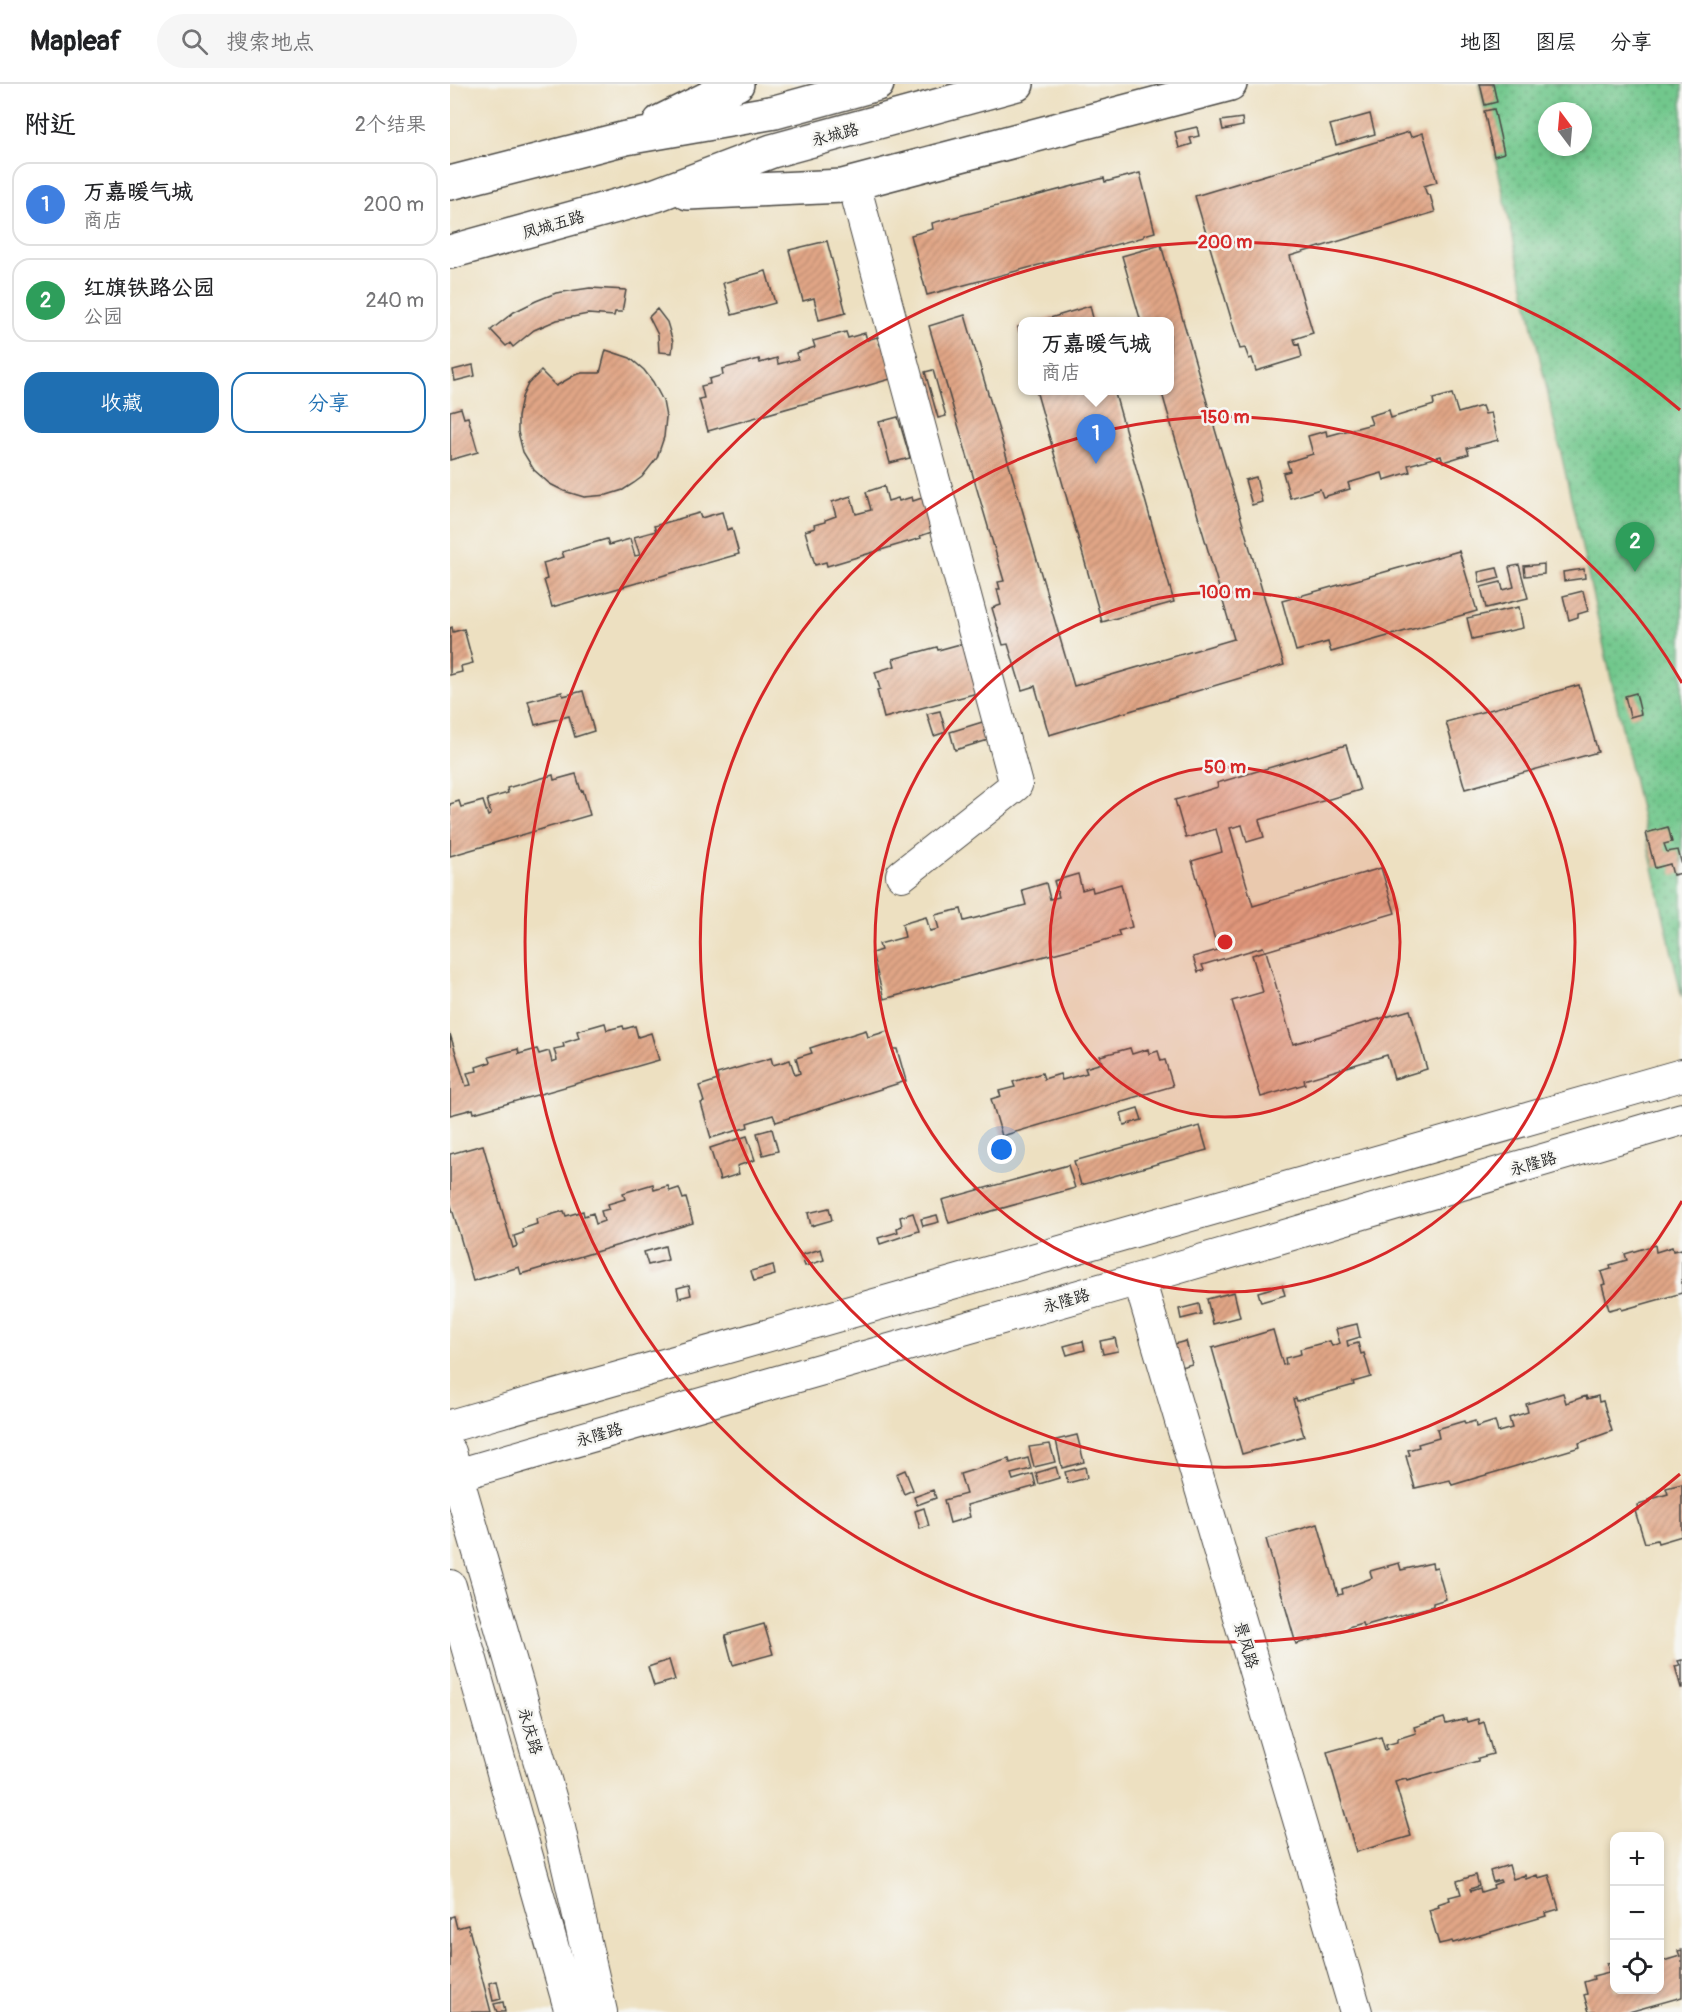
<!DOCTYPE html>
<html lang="zh">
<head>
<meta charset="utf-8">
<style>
	:root { --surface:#fff; --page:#f6f6f6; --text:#202124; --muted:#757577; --line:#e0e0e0; --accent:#1f6fb2 }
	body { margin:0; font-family:Pangolin,"LXGW WenKai TC",sans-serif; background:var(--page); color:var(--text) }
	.controls { position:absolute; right:18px; bottom:18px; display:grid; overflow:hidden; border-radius:12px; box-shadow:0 3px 9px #0003 }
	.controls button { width:54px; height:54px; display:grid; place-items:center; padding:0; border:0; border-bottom:2px solid var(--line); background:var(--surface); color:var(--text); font:30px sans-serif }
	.compass { position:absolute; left:1088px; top:18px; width:54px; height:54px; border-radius:50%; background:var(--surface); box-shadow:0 3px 9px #0003; rotate:344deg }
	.you { position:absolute; left:552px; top:1066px; width:21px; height:21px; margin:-15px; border:4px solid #fff; border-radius:50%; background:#1a73e8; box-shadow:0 0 0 9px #1a73e833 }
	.badge { display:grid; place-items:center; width:39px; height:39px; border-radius:50%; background:var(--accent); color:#fff; font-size:20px; font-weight:700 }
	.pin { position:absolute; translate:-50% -50px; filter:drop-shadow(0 2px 3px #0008) }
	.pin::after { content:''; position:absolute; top:32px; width:21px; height:18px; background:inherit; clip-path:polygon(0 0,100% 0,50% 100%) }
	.popup { position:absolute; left:568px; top:233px; width:156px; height:78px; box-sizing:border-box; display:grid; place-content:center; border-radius:12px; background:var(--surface); filter:drop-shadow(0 2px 4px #0005); font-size:20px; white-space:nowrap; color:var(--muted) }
	.popup b { font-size:22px; color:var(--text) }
	.popup::after { content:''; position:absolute; left:50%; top:100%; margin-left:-12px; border:12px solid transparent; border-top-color:var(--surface) }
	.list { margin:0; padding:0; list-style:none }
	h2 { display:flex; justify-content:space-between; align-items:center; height:78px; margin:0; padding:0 24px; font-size:26px }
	h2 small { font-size:20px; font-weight:400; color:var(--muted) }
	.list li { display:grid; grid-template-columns:39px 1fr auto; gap:18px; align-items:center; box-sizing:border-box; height:84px; margin:0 12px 12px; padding:0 12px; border:2px solid var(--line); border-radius:18px }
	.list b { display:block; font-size:22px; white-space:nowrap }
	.list p { margin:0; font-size:20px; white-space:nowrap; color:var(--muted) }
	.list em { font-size:20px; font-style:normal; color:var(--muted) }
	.actions { display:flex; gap:12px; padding:18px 24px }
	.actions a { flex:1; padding:14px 0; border:2px solid var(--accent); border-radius:18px; text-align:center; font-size:21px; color:var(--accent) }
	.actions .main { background:var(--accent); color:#fff }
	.icon { flex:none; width:33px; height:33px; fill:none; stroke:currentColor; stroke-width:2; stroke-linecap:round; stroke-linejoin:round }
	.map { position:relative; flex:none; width:1232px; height:1928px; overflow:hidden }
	header { display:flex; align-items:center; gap:36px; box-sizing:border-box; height:84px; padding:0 30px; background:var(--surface); border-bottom:2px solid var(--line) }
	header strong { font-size:28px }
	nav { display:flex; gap:33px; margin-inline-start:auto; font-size:21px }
	.search { width:420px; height:54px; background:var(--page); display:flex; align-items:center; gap:15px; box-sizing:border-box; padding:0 21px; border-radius:33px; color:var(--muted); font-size:22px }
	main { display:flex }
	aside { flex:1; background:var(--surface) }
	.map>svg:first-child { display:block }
</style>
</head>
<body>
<header>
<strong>Mapleaf</strong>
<div class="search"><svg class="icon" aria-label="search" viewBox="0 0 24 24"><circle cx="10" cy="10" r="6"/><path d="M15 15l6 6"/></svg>搜索地点</div>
<nav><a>地图</a><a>图层</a><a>分享</a></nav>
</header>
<main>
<aside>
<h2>附近<small>2个结果</small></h2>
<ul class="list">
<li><span class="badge" style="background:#3f7fe0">1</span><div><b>万嘉暖气城</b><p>商店</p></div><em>200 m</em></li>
<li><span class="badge" style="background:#2e9e5b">2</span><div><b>红旗铁路公园</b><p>公园</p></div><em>240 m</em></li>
</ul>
<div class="actions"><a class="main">收藏</a><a>分享</a></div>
</aside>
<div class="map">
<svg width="1232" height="1928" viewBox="0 0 1232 1928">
	<defs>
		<pattern id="green-dots" width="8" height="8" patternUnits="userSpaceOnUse" patternTransform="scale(1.5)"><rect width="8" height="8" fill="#71c78c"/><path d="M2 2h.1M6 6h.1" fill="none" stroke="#5da273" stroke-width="1.8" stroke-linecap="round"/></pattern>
		<pattern id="building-hatch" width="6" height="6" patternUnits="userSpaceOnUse" patternTransform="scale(1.5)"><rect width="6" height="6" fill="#e1a686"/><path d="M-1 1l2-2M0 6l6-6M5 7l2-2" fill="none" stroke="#b7876e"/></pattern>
	</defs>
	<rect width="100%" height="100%" fill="#f6f6f2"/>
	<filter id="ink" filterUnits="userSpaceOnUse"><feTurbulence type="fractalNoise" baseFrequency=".0167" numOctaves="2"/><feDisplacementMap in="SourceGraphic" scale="12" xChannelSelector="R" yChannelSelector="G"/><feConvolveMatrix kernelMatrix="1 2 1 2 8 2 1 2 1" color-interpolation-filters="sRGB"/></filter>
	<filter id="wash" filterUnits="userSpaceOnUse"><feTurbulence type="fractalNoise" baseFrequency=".008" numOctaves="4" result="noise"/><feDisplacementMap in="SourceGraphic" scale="24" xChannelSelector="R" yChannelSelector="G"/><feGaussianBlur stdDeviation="1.35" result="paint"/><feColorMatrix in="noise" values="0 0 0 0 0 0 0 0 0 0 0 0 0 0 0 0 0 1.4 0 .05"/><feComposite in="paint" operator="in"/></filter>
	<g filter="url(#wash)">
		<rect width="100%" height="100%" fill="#ede0c1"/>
		<path fill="url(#green-dots)" stroke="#4e795c" stroke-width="1.5" fill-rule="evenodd" d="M 1029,0 L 1232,0 L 1232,914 ZM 1097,27 L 1133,27 L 1133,63 L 1097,63 Z"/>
		<g id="blocks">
			<path fill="url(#building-hatch)" d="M 1030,0 L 1043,0 L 1047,18 L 1035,21 Z
				M 1044,25 L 1054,69 L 1044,72 L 1034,27 Z
				M 920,30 L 925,50 L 886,61 L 880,41 Z
				M 792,34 L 793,42 L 773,46 L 771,37 Z
				M 747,43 L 749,52 L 740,54 L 742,60 L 729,64 L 725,48 Z
				M 959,48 L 961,53 L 973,49 L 987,98 L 974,102 L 977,111 L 980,111 L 985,128 L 840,172 L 863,249 L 844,255 L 846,261 L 849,260 L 852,273 L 806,287 L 802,274 L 799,275 L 795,264 L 790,265 L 745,112 Z
				M 690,89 L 705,148 L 694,151 L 694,153 L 477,211 L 461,151 L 483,145 L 482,139 L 654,94 L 655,98 Z
				M 377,157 L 396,229 L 369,236 L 364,214 L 353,217 L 339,166 Z
				M 711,161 L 834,581 L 599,651 L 585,602 L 572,606 L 558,560 L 553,561 L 542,524 L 551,521 L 547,505 L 550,505 L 548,498 L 554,497 L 479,242 L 515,231 L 624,602 L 784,555 L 711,306 L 720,306 L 720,238 L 691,238 L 672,172 Z
				M 316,187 L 325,219 L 282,231 L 273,199 Z
				M 140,204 L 176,206 L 172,228 L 165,228 L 164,232 L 138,230 L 107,236 L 84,246 L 63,263 L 60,259 L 56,262 L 41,246 L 64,228 L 86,217 L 106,209 Z
				M 640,222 L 644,238 L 590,238 L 590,237 Z
				M 207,225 L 217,238 L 223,258 L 222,269 L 209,268 L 208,251 L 199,233 Z
				M 572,242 L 572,257 L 568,243 Z
				M 396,248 L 398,254 L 415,249 L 417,256 L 427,253 L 430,261 L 435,260 L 444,294 L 258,347 L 249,315 L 254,314 L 251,302 L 260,300 L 259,295 L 273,291 L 272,285 L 309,275 L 310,279 L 327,274 L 328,280 L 348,275 L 346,269 L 365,263 L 363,257 Z
				M 156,266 L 180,274 L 194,286 L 203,298 L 213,317 L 216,333 L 214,353 L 207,374 L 192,393 L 184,399 L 173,406 L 157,411 L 134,413 L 114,407 L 100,400 L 84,386 L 73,368 L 68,348 L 68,333 L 72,313 L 78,300 L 91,287 L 106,302 L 125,291 L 132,289 L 150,289 Z
				M 23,281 L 25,292 L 5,297 L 3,286 Z
				M 483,286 L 496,332 L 488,334 L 475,288 Z
				M 586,306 L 664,306 L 724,518 L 652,538 Z
				M 1002,310 L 1008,329 L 1032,322 L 1035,330 L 1041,329 L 1048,356 L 1017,364 L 1019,370 L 993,378 L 991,372 L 958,381 L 960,388 L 934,396 L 932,389 L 898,399 L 900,405 L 873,413 L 870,405 L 840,414 L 833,389 L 840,387 L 837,378 L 863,370 L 858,352 L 876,347 L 877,352 L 922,340 L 919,332 L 939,326 L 941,334 L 984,321 L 983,315 Z
				M 11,324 L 14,334 L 18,333 L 28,368 L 0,376 L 0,327 Z
				M 448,333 L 460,374 L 440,379 L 429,338 Z
				M 806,393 L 812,418 L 802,421 L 795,396 Z
				M 434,402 L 438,417 L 448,414 L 449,417 L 462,413 L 463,417 L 472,414 L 482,448 L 470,452 L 471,454 L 377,482 L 376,478 L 365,481 L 355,447 L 365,444 L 364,441 L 375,438 L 375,436 L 386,432 L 382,418 L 401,412 L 406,430 L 421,426 L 416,408 Z
				M 272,428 L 277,446 L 282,444 L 289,470 L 102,523 L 94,496 L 97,495 L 93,479 L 114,473 L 112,468 L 157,455 L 159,461 L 180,455 L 185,472 L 190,471 L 184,453 L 206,447 L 204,442 L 249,429 L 251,434 Z
				M 1009,467 L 1027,527 L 881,568 L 878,558 L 846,567 L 832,517 Z
				M 1094,480 L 1094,490 L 1075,492 L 1074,482 Z
				M 1069,481 L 1078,514 L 1036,524 L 1031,503 L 1051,498 L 1053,506 L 1064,503 L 1059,483 Z
				M 1047,484 L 1050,494 L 1030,499 L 1028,488 Z
				M 1134,485 L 1135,494 L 1114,497 L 1113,488 Z
				M 1133,507 L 1138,527 L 1128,530 L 1128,533 L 1119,536 L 1113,512 Z
				M 1069,523 L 1073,544 L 1022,555 L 1017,534 Z
				M 2,543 L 3,548 L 14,545 L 23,579 L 11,582 L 12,588 L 0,591 L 0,544 Z
				M 514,559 L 531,608 L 434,634 L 427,606 L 430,605 L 425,588 L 445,582 L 443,575 L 487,563 L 488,566 Z
				M 1129,601 L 1148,668 L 1015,705 L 996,638 Z
				M 133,607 L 144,647 L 125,653 L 119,632 L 85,641 L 78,617 L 112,608 L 113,612 Z
				M 1186,609 L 1191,630 L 1180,633 L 1175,612 Z
				M 490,627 L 496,648 L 484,652 L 477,630 Z
				M 539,636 L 545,654 L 505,666 L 500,648 Z
				M 896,661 L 910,706 L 809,736 L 814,753 L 797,758 L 792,741 L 780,744 L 803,822 L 931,784 L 945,829 L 816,867 L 843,960 L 960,926 L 977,985 L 944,995 L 937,971 L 854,996 L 855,1000 L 811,1013 L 782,917 L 813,908 L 802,871 L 815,867 L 813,863 L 752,881 L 754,886 L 748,888 L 743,873 L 768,866 L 742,777 L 772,768 L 766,745 L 736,754 L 725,716 L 768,703 L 767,699 Z
				M 126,690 L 131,707 L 133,706 L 140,731 L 0,772 L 0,720 L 9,717 L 11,723 L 33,717 L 38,732 L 41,730 L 37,715 L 58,709 L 57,704 L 103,691 L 104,696 Z
				M 1218,743 L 1222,758 L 1214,760 L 1217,768 L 1228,766 L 1232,781 L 1232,789 L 1223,791 L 1220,780 L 1205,784 L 1196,749 Z
				M 628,790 L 632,806 L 642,803 L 643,808 L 671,800 L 682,843 L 668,847 L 670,852 L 434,915 L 422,869 L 431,866 L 429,860 L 455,853 L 452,840 L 476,833 L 480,847 L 489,845 L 485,831 L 511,825 L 514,837 L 576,821 L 572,806 L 596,799 L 600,815 L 609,813 L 604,797 Z
				M 155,939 L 157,946 L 173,942 L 174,945 L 185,942 L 188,953 L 201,949 L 209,976 L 24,1029 L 23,1025 L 0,1031 L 0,950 L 16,1002 L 21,1001 L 17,989 L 27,987 L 26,983 L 41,978 L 39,973 L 68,965 L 69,970 L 87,965 L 89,970 L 99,967 L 102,978 L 107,976 L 104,965 L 114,963 L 113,959 L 129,954 L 127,947 Z
				M 416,946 L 418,953 L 438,947 L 444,965 L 447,965 L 456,997 L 326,1038 L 323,1031 L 297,1039 L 298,1043 L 261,1054 L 251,1019 L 254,1018 L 249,1002 L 268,996 L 267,990 L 321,974 L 323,981 L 340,976 L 345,991 L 350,989 L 346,974 L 362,969 L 360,964 Z
				M 680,964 L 682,970 L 698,965 L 699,970 L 708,967 L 711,977 L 715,976 L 723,1002 L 552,1052 L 541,1015 L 551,1012 L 549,1007 L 565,1003 L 563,998 L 592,989 L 594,995 L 610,990 L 612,996 L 637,989 L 635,984 L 652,979 L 650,972 Z
				M 688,1024 L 692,1036 L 674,1041 L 671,1029 Z
				M 750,1042 L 757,1066 L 631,1101 L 624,1077 Z
				M 322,1045 L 328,1067 L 313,1071 L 307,1049 Z
				M 297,1052 L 305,1076 L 287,1082 L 289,1090 L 270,1096 L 260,1064 Z
				M 33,1061 L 63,1164 L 67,1162 L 64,1152 L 73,1149 L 72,1145 L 87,1140 L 86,1135 L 114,1127 L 116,1132 L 133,1127 L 134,1132 L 143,1129 L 146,1140 L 154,1137 L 151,1127 L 159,1125 L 158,1120 L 175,1115 L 173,1109 L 203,1100 L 204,1106 L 218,1102 L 220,1107 L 229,1104 L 233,1115 L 236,1114 L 243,1139 L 71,1190 L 69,1183 L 23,1197 L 0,1118 L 0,1070 Z
				M 618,1081 L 625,1104 L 499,1139 L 492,1116 Z
				M 379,1124 L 382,1136 L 361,1142 L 358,1129 Z
				M 463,1129 L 469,1147 L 430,1160 L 428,1154 L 448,1148 L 447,1144 L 452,1142 L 450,1133 Z
				M 487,1131 L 489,1138 L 473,1142 L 471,1135 Z
				M 1205,1161 L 1206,1168 L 1222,1163 L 1223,1167 L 1232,1165 L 1232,1209 L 1172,1226 L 1171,1223 L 1159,1226 L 1152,1201 L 1155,1200 L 1151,1188 L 1161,1185 L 1160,1181 L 1177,1176 L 1175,1170 Z
				M 215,1162 L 218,1176 L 198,1181 L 194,1168 Z
				M 371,1165 L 374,1176 L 355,1182 L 351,1171 Z
				M 323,1181 L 325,1191 L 304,1197 L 301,1187 Z
				M 239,1201 L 241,1211 L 229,1214 L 227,1204 Z
				M 832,1201 L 835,1211 L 811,1218 L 808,1208 Z
				M 784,1208 L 790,1233 L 763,1240 L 757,1215 Z
				M 749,1220 L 751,1230 L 731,1235 L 729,1225 Z
				M 907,1240 L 910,1253 L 897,1257 L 898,1262 L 908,1259 L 911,1270 L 914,1269 L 921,1293 L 903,1298 L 904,1301 L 847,1317 L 846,1314 L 843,1315 L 854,1352 L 792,1370 L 762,1264 L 823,1246 L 833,1281 L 836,1280 L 835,1274 L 851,1270 L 850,1265 L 880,1257 L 882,1262 L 890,1259 L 886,1245 Z
				M 665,1254 L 668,1267 L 653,1270 L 650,1257 Z
				M 633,1257 L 635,1266 L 617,1271 L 614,1262 Z
				M 736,1257 L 742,1280 L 727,1284 L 721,1261 Z
				M 1113,1309 L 1116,1319 L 1136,1312 L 1137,1315 L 1148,1312 L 1149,1318 L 1153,1317 L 1162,1347 L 1129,1359 L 1130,1363 L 1002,1401 L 1000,1396 L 965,1404 L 956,1372 L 960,1371 L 958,1366 L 969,1363 L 968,1360 L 989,1354 L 987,1345 L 1014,1337 L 1015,1340 L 1025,1337 L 1026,1343 L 1045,1337 L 1048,1348 L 1062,1344 L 1059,1334 L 1078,1328 L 1076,1320 Z
				M 627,1351 L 634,1378 L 612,1384 L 606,1356 Z
				M 600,1360 L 605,1378 L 584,1383 L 579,1363 Z
				M 578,1374 L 581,1385 L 561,1390 L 563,1396 L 583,1390 L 586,1402 L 517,1421 L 520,1433 L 500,1439 L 494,1416 L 516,1410 L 510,1390 L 559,1375 L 560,1379 Z
				M 606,1383 L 609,1394 L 589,1400 L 586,1389 Z
				M 635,1383 L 637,1394 L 618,1399 L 615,1388 Z
				M 455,1386 L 463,1406 L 454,1410 L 446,1390 Z
				M 1232,1400 L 1232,1452 L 1208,1459 L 1207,1456 L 1195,1459 L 1185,1427 L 1189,1426 L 1188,1421 L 1199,1418 L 1198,1416 L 1218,1410 L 1216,1404 Z
				M 483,1406 L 486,1414 L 467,1421 L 464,1413 Z
				M 474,1424 L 479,1442 L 470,1445 L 465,1427 Z
				M 868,1440 L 888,1511 L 893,1510 L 892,1505 L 922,1494 L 920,1487 L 949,1479 L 951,1486 L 982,1479 L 983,1484 L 987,1483 L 996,1515 L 983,1519 L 983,1522 L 913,1542 L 912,1539 L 898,1543 L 898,1545 L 846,1560 L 816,1455 Z
				M 314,1540 L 323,1570 L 283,1581 L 275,1551 Z
				M 219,1576 L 225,1596 L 204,1602 L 198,1583 Z
				M 1232,1576 L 1232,1604 L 1231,1604 L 1225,1582 L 1230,1581 L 1228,1577 Z
				M 994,1634 L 996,1640 L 1016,1635 L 1017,1638 L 1028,1635 L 1029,1640 L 1034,1638 L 1043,1670 L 1028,1674 L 1028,1677 L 957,1697 L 956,1695 L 945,1698 L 961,1752 L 906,1768 L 877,1668 L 931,1653 L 935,1666 L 937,1665 L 936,1661 L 947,1658 L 947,1655 L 966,1649 L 964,1643 Z
				M 1059,1781 L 1063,1795 L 1075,1791 L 1076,1795 L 1087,1791 L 1088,1794 L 1099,1791 L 1109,1825 L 1095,1829 L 1096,1832 L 1003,1859 L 1002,1857 L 989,1860 L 979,1826 L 989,1823 L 988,1820 L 1000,1816 L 999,1813 L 1011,1810 L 1007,1797 L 1026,1791 L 1029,1802 L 1020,1805 L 1021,1807 L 1030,1804 L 1031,1808 L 1044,1804 L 1043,1801 L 1051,1798 L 1050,1796 L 1043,1798 L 1040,1787 Z
				M 4,1832 L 7,1844 L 18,1841 L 41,1928 L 0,1928 L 0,1833 Z
				M 1232,1866 L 1232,1913 L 1179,1928 L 1139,1928 L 1134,1911 L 1137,1910 L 1134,1898 L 1144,1895 L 1143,1892 L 1159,1888 L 1157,1880 L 1164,1878 L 1164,1906 L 1210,1906 L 1210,1878 L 1230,1872 L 1228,1867 Z
				M 47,1897 L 51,1915 L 43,1917 L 39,1899 Z
				M 53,1918 L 55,1928 L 47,1928 L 44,1920 Z"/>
		</g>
	</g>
	<g filter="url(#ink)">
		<use href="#blocks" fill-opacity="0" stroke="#484642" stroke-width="1.5"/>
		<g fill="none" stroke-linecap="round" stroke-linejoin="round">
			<g stroke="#484642" stroke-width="34">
				<path id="minor" d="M 405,104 L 566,701 L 452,791
					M 689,1195 L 906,1928
					M 0,1342 L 1232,991
					M 0,1368 L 109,1744 L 151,1928
					M 0,1393 L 320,1300 L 689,1195 L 1232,1035
					M 0,1502 L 121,1928"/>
			</g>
			<g stroke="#484642" stroke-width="36">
				<path id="major" d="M 210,38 L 287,0
					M 0,99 L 176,54 L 325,28 L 427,0
					M 238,109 L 393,102 L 780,0
					M 0,168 L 206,111 L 322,67 L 567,0"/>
			</g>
			<use href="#minor" stroke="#fff" stroke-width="32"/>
			<use href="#major" stroke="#fff" stroke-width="33"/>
		</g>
	</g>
	<circle cx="775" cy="858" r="175" fill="#d62828" fill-opacity=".12"/>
	<g fill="none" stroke="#d62828" stroke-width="3">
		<circle cx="775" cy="858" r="175"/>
		<circle cx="775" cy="858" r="350"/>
		<path d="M1232 1117A525 525 0 1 1 1232 599"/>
		<path d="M1230 1390A700 700 0 1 1 1230 326"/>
	</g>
	<g text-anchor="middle" stroke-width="5" stroke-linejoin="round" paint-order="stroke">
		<g font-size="16" fill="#2b2b2b" stroke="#f6f6f2">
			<text transform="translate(385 50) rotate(-15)" y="6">永城路</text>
			<text transform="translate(103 140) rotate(-16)" y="6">凤城五路</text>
			<text transform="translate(1083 1079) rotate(-16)" y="6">永隆路</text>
			<text transform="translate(616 1216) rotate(-16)" y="6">永隆路</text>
			<text transform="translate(149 1350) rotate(-16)" y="6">永隆路</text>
			<text transform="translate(797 1561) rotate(74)" y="6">景风路</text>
			<text transform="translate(81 1647) rotate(74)" y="6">永庆路</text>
		</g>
	</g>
	<circle cx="775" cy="858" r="9" fill="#d62828" stroke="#f6f6f2" stroke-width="3"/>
	<g font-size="18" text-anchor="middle" font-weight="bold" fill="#d62828" stroke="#f6f6f2" stroke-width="5" stroke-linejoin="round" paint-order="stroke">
		<text x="775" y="164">200 m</text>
		<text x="775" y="339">150 m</text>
		<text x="775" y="514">100 m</text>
		<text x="775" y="689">50 m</text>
	</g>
</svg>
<div class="controls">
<button>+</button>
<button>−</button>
<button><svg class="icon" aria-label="locate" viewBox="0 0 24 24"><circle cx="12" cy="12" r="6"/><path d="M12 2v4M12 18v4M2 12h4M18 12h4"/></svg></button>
</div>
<svg class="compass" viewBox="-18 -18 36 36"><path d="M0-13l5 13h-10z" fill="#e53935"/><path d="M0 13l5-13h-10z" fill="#757577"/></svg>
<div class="you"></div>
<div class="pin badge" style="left:646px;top:380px;background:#3f7fe0">1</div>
<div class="popup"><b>万嘉暖气城</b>商店</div>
<div class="pin badge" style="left:1185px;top:488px;background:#2e9e5b">2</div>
</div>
</main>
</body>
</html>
